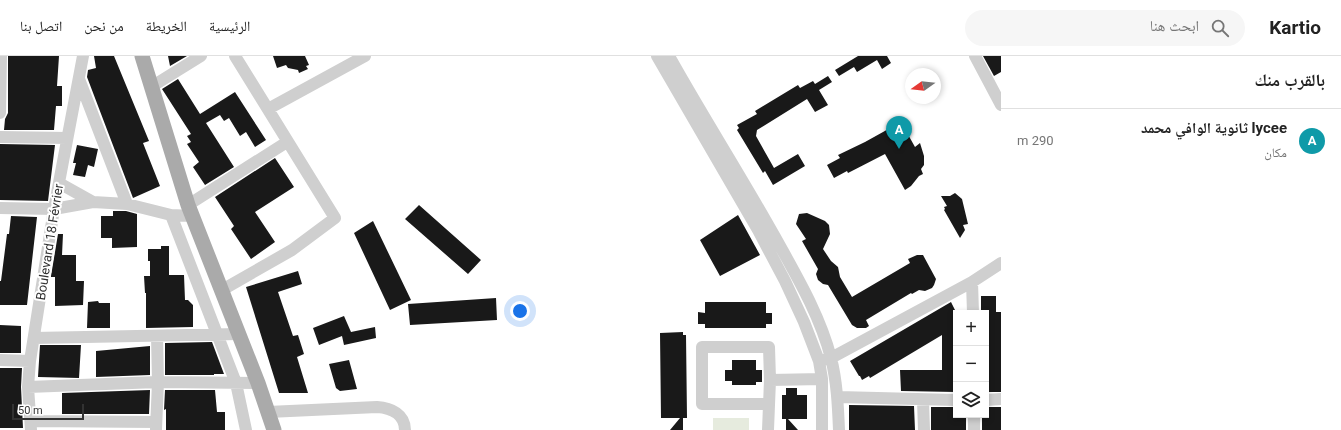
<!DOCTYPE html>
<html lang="ar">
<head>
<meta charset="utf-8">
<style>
	:root { --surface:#fff; --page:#f6f6f6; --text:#222; --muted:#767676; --line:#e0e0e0; --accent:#e23b4f }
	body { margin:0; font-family:Roboto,"Noto Naskh Arabic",sans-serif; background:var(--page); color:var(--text); direction:rtl }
	.controls { position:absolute; right:12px; bottom:12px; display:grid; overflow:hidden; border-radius:0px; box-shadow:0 2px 6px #0003 }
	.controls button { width:36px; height:36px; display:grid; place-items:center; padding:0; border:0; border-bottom:1px solid var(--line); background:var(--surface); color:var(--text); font:20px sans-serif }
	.compass { position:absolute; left:905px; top:12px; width:36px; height:36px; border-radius:50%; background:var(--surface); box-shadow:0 2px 6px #0003; rotate:255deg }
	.scale { position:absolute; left:12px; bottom:10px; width:72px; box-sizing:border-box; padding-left:4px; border:2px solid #323232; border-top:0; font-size:11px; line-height:14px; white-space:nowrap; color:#323232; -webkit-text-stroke:3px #fff; paint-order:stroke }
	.you { position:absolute; left:520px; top:255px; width:14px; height:14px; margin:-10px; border:3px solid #fff; border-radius:50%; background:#1a73e8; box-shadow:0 0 0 6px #1a73e833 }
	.badge { display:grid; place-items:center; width:26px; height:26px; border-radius:50%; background:var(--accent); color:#fff; font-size:13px; font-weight:700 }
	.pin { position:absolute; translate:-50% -33px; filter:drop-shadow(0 1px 2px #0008) }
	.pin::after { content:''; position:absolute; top:21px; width:14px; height:12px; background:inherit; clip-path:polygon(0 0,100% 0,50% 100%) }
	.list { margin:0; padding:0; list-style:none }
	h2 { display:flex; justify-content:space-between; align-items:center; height:52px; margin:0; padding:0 16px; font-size:17px }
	h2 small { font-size:13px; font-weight:400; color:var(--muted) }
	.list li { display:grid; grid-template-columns:26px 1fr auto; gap:12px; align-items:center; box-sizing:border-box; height:64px; padding:0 16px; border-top:1px solid var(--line) }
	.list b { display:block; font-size:15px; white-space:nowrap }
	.list p { margin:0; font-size:13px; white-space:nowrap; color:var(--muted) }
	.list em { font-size:13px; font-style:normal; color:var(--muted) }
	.icon { flex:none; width:22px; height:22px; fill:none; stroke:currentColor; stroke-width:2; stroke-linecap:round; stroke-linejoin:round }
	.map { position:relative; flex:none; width:1001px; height:374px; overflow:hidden; direction:ltr }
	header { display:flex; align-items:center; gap:24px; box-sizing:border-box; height:56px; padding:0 20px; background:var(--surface); border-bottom:1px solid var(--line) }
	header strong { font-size:19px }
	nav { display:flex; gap:22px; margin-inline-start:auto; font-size:14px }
	.search { width:280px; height:36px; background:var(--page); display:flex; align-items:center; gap:10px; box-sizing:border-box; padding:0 14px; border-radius:22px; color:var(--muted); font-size:15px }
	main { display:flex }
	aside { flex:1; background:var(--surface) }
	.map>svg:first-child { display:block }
</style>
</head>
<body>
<header>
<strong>Kartio</strong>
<div class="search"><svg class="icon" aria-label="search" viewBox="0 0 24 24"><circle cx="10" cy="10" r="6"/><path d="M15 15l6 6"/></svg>ابحث هنا</div>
<nav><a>الرئيسية</a><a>الخريطة</a><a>من نحن</a><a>اتصل بنا</a></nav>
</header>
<main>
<aside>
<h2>بالقرب منك<small></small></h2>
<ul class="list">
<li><span class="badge" style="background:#0f9aa8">A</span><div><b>lycee ثانوية الوافي محمد</b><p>مكان</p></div><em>290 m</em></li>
</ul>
</aside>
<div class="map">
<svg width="1001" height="374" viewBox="0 0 1001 374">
	<rect width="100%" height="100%" fill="#fff"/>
	<path fill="#e6ebde" d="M 713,362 L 749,362 L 749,374 L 713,374 Z"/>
	<path fill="#191919" d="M 8,0 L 59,0 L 57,30 L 62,30 L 62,50 L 56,50 L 54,74 L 4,74 L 5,63 L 8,57 Z
		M 94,0 L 114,0 L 149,85 L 143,87 L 160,130 L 133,142 L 87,21 L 88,14 L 96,12 Z
		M 168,0 L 187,0 L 170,10 Z
		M 273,0 L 305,0 L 309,9 L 306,10 L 308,13 L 299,17 L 298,14 L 288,12 L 286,9 L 277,12 Z
		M 858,0 L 887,0 L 891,7 L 882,13 L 877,4 L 857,16 L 854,11 L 839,20 L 835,14 Z
		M 983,0 L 1001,0 L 1001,16 L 994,20 Z
		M 828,20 L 832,26 L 819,34 L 828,49 L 815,56 L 807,43 L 757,74 L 756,80 L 774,112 L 798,98 L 805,110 L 773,129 L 765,115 L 763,117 L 737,74 L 739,72 L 737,69 L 757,58 L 755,55 L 798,29 L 800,32 L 813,25 L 815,28 Z
		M 178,23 L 200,58 L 235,36 L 266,84 L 255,91 L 246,76 L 240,80 L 229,62 L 224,65 L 220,59 L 206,67 L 234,111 L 205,129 L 193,111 L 199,106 L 187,88 L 191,86 L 187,80 L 191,78 L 162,33 Z
		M 901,66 L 915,91 L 920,87 L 924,100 L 924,109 L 921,113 L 923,118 L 919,120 L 911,130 L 905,134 L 885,98 L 848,117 L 847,115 L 834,122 L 827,109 L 840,102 L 838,99 L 865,86 Z
		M 0,88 L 55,89 L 48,145 L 0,144 Z
		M 77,89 L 98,93 L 94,111 L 88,109 L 85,121 L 73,119 L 76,107 L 73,107 Z
		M 275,102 L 294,131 L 255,156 L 275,186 L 251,203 L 231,173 L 234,170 L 215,141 Z
		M 955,137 L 962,143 L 968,168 L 963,169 L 965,174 L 960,182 L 944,154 L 945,153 L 944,151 L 947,150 L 941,140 L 950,140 Z
		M 419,149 L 481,204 L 468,218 L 405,163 Z
		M 113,155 L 126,155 L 137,158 L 137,191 L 112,192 L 112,182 L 101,182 L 101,160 L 113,160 Z
		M 807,157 L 825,165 L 829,169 L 830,178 L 823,193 L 831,205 L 838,211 L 840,221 L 852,241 L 910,207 L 908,203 L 917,199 L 923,199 L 936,223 L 934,229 L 932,232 L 925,235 L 919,234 L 912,238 L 911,237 L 866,264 L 869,270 L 866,272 L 857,272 L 852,269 L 828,229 L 823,228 L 818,224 L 816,218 L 818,213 L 802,185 L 806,183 L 796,168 L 799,158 Z
		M 738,159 L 760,199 L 720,220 L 700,184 Z
		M 11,160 L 37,161 L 27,249 L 0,249 L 0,225 L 1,225 L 7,178 L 9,178 Z
		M 373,165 L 411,244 L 390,254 L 354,177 Z
		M 58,178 L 63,178 L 62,199 L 76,199 L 76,225 L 84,225 L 83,249 L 55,250 L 55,221 L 51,221 L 51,220 Z
		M 161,190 L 169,190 L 169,219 L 184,219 L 185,244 L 188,244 L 193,249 L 193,271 L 146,272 L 146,237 L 145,237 L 144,220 L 150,220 L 150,205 L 148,205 L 148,193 L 161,193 Z
		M 298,215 L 302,228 L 278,236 L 293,280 L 298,279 L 304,298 L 297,301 L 308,337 L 279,337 L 246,231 Z
		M 981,240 L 996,240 L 996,256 L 1001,256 L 1001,336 L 986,336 L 986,257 L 981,257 Z
		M 496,242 L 497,264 L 410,269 L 408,248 Z
		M 98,245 L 99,247 L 110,247 L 110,272 L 87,272 L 88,246 Z
		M 705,246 L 766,246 L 766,257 L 772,257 L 772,268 L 766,268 L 766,272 L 705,272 L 705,268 L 698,268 L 698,256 L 705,257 Z
		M 951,246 L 956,256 L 956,336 L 901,335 L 900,314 L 942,314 L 942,279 L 870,322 L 869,320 L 862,324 L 860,320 L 859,320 L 850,305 Z
		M 344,260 L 351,276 L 375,271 L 376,282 L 344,289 L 342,280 L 319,289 L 313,272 Z
		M 0,269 L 21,270 L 21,297 L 0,297 Z
		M 683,276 L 683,279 L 686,279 L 687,362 L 683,362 L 683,374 L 670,374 L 680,362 L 661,362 L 660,277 Z
		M 212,286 L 224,318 L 214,318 L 214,319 L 165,319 L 165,287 Z
		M 40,289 L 81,289 L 79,322 L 38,321 Z
		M 150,290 L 150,319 L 96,321 L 96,295 Z
		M 349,304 L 357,333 L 340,335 L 336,332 L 329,308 Z
		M 732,304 L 756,304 L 756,314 L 762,314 L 762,326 L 756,326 L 756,329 L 732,329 L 732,325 L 725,325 L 725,314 L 732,314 Z
		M 0,312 L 22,312 L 21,331 L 23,372 L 0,372 Z
		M 786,332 L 797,332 L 797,339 L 807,339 L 807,363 L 788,363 L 798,374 L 786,374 L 786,363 L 782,363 L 782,339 L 786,339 Z
		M 150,334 L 149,358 L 62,358 L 62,337 Z
		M 165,334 L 215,334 L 217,356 L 225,356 L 225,374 L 166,374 L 166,353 L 164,354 Z
		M 849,349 L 914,350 L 915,374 L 849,374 Z
		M 931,351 L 956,351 L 956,359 L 966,359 L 966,374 L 931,374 Z
		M 986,351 L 1001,351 L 1001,374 L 982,374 L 982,359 L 986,359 Z"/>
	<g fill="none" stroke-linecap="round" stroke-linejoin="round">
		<path stroke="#cfcfcf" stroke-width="12" d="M 657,0 L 758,174 L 785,225 L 804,266 L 819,305
			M 669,0 C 703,61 741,120 775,181 C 796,219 820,259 831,302 C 837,326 838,350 839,374
			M 975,0 L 1001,49
			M 79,23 L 127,148
			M 151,31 L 201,0
			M 268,53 L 365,0
			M 0,57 L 1,0
			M 0,81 L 67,82
			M 59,127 L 93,146 L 127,148 L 171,159 L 193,160
			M 188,149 L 287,86
			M 0,152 L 54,153 L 93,146
			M 171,159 L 236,327 L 246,374
			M 972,226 L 973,257
			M 222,234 L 292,194 L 335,162 L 235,0
			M 34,282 L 239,278
			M 0,304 L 30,305
			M 28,331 L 158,326 L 258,327
			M 838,341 L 956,344
			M 923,344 L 924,374
			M 986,344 L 1001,343
			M 769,348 L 702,348 L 702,291 L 769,291 L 770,324
			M 268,356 L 377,351 C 391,352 405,358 405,374
			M 974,359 L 974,374
			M 31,365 L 156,366
			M 156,373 L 158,326 L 157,280
			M 31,374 L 28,331 L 30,305 L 54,153 L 83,0
			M 768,374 L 770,324 L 822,323
			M 822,374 L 822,323 L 819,305 L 831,302 L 972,226 L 1001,207"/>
		<path stroke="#aaa" stroke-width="15" d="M 142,0 L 188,149 L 258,327 L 274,374"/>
	</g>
	<g text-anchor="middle" stroke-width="4" stroke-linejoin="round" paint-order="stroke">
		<g font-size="13" fill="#323232" stroke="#fff">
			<text transform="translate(49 186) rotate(-81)" y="5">Boulevard 18 Février</text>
		</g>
	</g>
</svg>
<div class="controls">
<button>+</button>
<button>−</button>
<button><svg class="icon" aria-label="layers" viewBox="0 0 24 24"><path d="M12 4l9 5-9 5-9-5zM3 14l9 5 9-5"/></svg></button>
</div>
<svg class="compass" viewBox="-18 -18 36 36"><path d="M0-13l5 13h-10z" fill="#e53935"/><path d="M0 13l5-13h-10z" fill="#767676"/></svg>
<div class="scale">50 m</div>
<div class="you"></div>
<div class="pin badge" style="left:899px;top:93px;background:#0f9aa8">A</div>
</div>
</main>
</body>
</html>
